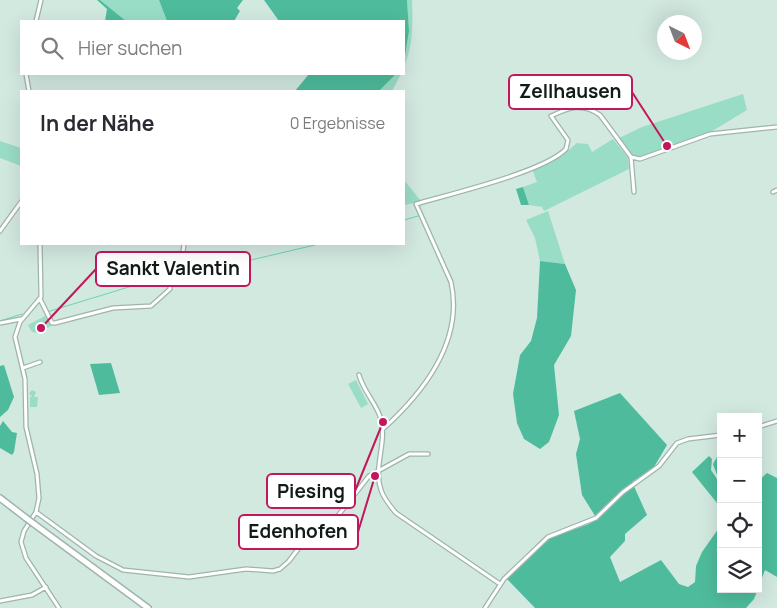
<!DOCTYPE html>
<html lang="de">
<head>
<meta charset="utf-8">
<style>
	:root { --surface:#fff; --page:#f2f2f3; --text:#2b2b33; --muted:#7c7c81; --line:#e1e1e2 }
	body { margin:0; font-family:Manrope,sans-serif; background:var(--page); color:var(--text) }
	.controls { position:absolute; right:15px; bottom:15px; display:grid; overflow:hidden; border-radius:0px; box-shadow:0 5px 20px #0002 }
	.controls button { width:45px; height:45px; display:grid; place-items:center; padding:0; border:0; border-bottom:1px solid var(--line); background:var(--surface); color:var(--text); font:25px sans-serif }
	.compass { position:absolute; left:657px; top:15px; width:45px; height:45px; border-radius:50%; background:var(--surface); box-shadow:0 5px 20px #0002; rotate:138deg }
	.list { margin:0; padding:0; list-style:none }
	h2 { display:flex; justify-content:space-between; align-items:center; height:65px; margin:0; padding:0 20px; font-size:21px }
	h2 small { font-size:16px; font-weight:400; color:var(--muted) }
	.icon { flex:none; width:28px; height:28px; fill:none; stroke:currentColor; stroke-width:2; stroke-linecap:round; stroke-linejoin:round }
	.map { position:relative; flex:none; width:777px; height:608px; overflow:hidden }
	.search { position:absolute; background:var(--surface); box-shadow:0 5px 20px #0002; left:20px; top:20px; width:385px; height:55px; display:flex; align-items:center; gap:12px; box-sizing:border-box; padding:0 18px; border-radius:0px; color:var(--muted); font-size:19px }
	.panel { position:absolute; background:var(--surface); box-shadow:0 5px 20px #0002; left:20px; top:90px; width:385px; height:155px; border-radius:0px }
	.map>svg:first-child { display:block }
</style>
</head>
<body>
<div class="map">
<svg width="777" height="608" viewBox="0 0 777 608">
	<rect width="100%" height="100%" fill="#d2e9e0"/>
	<path fill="#9addc6" d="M 100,0 L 159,0 L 167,21 L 126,21 Z
		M 407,0 L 412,0 C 413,24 413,45 404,67 L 409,31 Z
		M 396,74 L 401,74 L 392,91 L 379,91 Z
		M 743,94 L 747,110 L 709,133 L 637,158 L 629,155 L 617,139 L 642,127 Z
		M 613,139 L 628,158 L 629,169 L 544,211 L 542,207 L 529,205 L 523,187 L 537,182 L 532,169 L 559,158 L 577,143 L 588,144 L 592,152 Z
		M 0,141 L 21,148 L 21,166 L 0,158 Z
		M 404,180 L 421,201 L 405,205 L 404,203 Z
		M 548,211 L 565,264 L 540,261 L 535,238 L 526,220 Z
		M 45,316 L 51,326 L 38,333 L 32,332 L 28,325 Z
		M 356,380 L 368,404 L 361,408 L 348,384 Z
		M 32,390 L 36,392 L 34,397 L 38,397 L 37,407 L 30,407 L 30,397 L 32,397 L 29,393 Z"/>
	<path fill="#4ebc9c" d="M 97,0 L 100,0 L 126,21 L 105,21 L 107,9 Z
		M 159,0 L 243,0 L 237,8 L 240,11 L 234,21 L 167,21 Z
		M 264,0 L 407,0 L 409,31 L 404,63 L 404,21 L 279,21 Z
		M 309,74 L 396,74 L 379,91 L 295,91 Z
		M 523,187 L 529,205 L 521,205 L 516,189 Z
		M 540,261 L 565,264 L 576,290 L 571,336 L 554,365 L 559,415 L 549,442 L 540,449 L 524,439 L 517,423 L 513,394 L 520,355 L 531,341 L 537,318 Z
		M 111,363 L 120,393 L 99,395 L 90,364 Z
		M 4,365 L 14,397 L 8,410 L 0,417 L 0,366 Z
		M 620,393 L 667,445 L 654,467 L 632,482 L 647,515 L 625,534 L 625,541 L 610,557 L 620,582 L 661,560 L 679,584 L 688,587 L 695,582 L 696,566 L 702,552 L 721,525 L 721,589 L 758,589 L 754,599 L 746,608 L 535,608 L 507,579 L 547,539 L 589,524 L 597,519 L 582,495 L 576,454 L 580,439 L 574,411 Z
		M 3,421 L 12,432 L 17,433 L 14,452 L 12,455 L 0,448 L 0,426 Z
		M 721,450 L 721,473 L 717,475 L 713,464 Z
		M 709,456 L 712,459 L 711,470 L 721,485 L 721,500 L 717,503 L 692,472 Z
		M 767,473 L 777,478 L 777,577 L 765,570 L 758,588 L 758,481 Z"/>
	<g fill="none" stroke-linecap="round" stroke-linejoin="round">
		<path stroke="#69d5b4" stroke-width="1" d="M 404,220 L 418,216
			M 317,244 L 318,244
			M 238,263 L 315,245
			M 172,274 L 235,263
			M 47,312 L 168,275
			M 0,321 L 22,314"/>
		<g stroke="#9fb4ac" stroke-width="5.5">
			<path id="minor" d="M 36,21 L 41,0
				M 26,74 L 29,91
				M 631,157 L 640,159 L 710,134 L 777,127
				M 773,192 L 777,190
				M 0,231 L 21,202
				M 40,244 L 41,297 L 20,322 L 15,337 L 25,379 L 26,427 L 37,474 L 39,498 L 36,512 L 24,531 L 21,542 L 26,558 L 59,608
				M 40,299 L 52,323 L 55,323 L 113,308 L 151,306 L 170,289 C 170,282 169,275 173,269 C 179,257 183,259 184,244
				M 0,323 L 21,319
				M 23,368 L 40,362
				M 359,375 C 364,393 378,405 381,420 C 387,443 373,468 381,490 C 384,499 390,506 396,513 L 500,584
				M 758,427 L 777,421
				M 383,429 C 424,392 464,341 451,282 L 416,204 C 450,194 544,172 566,149 L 568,140 L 551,116 C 568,108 582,102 600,115 L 631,157 L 634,192
				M 36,512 L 96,556 L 123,570 L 189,577 L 246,569 L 273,571 L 280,569 L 289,561 L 305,540 L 329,527 L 369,476 L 409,454 L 428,454
				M 0,601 L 32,595 L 46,587
				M 485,608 L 504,579 L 548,537 L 596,518 L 623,492 L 659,466 L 677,443 L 688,439 L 721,435"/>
		</g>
		<g stroke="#9fb4ac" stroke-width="8">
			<path id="primary" d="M 0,498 L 26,518
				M 34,524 L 148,608"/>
		</g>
		<use href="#minor" stroke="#fff" stroke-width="3"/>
		<use href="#primary" stroke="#fff" stroke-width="5"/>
		<g stroke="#9fb4ac" stroke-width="8" stroke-linecap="butt">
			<path id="primary-bridge" d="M 26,518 L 34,524"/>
		</g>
		<use href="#primary-bridge" stroke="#fff" stroke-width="5"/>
	</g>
	<path fill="none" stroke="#c2185b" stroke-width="2" d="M667 146L632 92M41 328L96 269M383 422L355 491M375 476L358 532"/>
	<g fill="#c2185b" stroke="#fff" stroke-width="2">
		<circle cx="667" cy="146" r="5"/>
		<circle cx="41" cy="328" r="5"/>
		<circle cx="383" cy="422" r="5"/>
		<circle cx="375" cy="476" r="5"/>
	</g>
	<g fill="#fff" stroke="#c2185b" stroke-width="2">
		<rect x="509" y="75" width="123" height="34" rx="5"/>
		<rect x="96" y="252" width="154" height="34" rx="5"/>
		<rect x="267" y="474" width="88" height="34" rx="5"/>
		<rect x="239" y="515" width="119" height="34" rx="5"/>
	</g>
	<g font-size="19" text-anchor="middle" font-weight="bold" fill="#131b18">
		<text x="570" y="98">Zellhausen</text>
		<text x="173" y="275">Sankt Valentin</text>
		<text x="311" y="498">Piesing</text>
		<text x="298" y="538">Edenhofen</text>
	</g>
</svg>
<div class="controls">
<button>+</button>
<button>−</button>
<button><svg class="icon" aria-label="locate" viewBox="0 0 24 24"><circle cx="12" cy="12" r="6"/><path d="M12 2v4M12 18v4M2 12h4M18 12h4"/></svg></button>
<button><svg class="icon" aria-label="layers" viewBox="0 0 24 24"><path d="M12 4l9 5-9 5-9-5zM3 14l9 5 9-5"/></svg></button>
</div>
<svg class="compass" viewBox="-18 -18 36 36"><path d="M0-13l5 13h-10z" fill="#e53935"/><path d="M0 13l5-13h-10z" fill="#7c7c81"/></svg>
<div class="search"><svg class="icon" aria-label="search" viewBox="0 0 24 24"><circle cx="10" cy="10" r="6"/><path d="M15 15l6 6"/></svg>Hier suchen</div>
<section class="panel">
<h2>In der Nähe<small>0 Ergebnisse</small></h2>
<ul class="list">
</ul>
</section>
</div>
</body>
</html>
